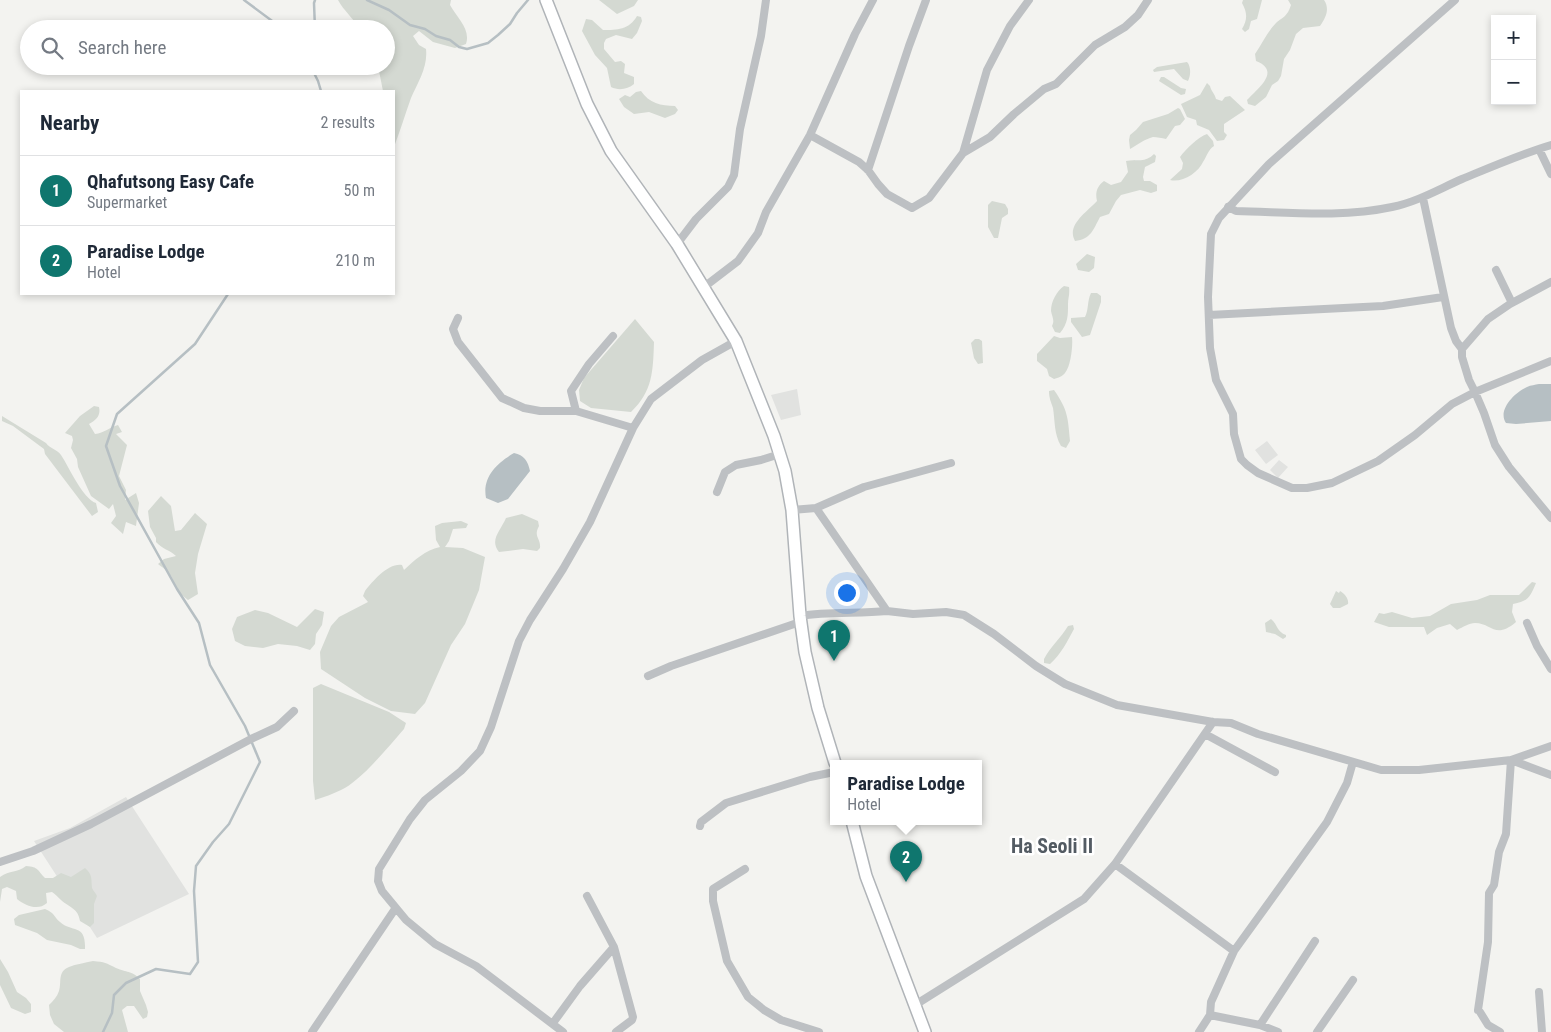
<!DOCTYPE html>
<html lang="en">
<head>
<meta charset="utf-8">
<style>
	:root { --surface:#fff; --page:#f6f6f7; --text:#1f2937; --muted:#747a83; --line:#e0e1e3; --accent:#0f766e }
	body { margin:0; font-family:"Roboto Condensed",sans-serif; background:var(--page); color:var(--text) }
	.controls { position:absolute; right:15px; top:15px; display:grid; overflow:hidden; border-radius:0px; box-shadow:0 2px 8px #0003 }
	.controls button { width:45px; height:45px; display:grid; place-items:center; padding:0; border:0; border-bottom:1px solid var(--line); background:var(--surface); color:var(--text); font:25px sans-serif }
	.you { position:absolute; left:846px; top:592px; width:18px; height:18px; margin:-12px; border:4px solid #fff; border-radius:50%; background:#1a73e8; box-shadow:0 0 0 8px #1a73e833 }
	.badge { display:grid; place-items:center; width:32px; height:32px; border-radius:50%; background:var(--accent); color:#fff; font-size:16px; font-weight:700 }
	.pin { position:absolute; translate:-50% -41px; filter:drop-shadow(0 1px 2px #0008) }
	.pin::after { content:''; position:absolute; top:26px; width:18px; height:15px; background:inherit; clip-path:polygon(0 0,100% 0,50% 100%) }
	.popup { position:absolute; left:830px; top:760px; width:152px; height:65px; box-sizing:border-box; display:grid; place-content:center; border-radius:0px; background:var(--surface); filter:drop-shadow(0 1px 4px #0005); font-size:16px; white-space:nowrap; color:var(--muted) }
	.popup b { font-size:19px; color:var(--text) }
	.popup::after { content:''; position:absolute; left:50%; top:100%; margin-left:-10px; border:10px solid transparent; border-top-color:var(--surface) }
	.list { margin:0; padding:0; list-style:none }
	h2 { display:flex; justify-content:space-between; align-items:center; height:65px; margin:0; padding:0 20px; font-size:21px }
	h2 small { font-size:16px; font-weight:400; color:var(--muted) }
	.list li { display:grid; grid-template-columns:32px 1fr auto; gap:15px; align-items:center; box-sizing:border-box; height:70px; padding:0 20px; border-top:1px solid var(--line) }
	.list b { display:block; font-size:19px; white-space:nowrap }
	.list p { margin:0; font-size:16px; white-space:nowrap; color:var(--muted) }
	.list em { font-size:16px; font-style:normal; color:var(--muted) }
	.icon { flex:none; width:28px; height:28px; fill:none; stroke:currentColor; stroke-width:2; stroke-linecap:round; stroke-linejoin:round }
	.map { position:relative; flex:none; width:1551px; height:1032px; overflow:hidden }
	.search { position:absolute; background:var(--surface); box-shadow:0 2px 8px #0003; left:20px; top:20px; width:375px; height:55px; display:flex; align-items:center; gap:12px; box-sizing:border-box; padding:0 18px; border-radius:28px; color:var(--muted); font-size:19px }
	.panel { position:absolute; background:var(--surface); box-shadow:0 2px 8px #0003; left:20px; top:90px; width:375px; height:205px; border-radius:0px }
	.map>svg:first-child { display:block }
</style>
</head>
<body>
<div class="map">
<svg width="1551" height="1032" viewBox="0 0 1551 1032">
	<rect width="100%" height="100%" fill="#f3f3f0"/>
	<path fill="#e1e2e0" d="M 797,389 L 801,415 L 781,420 L 771,395 Z
		M 1267,441 L 1278,455 L 1266,464 L 1255,450 Z
		M 1279,460 L 1288,467 L 1278,478 L 1270,470 Z
		M 126,797 L 189,894 L 97,938 L 34,841 L 70,828 Z"/>
	<path fill="#d4d9d2" d="M 338,0 L 451,0 L 450,5 C 457,18 471,29 466,44 L 455,48 L 433,42 L 419,31 L 413,36 L 419,45 L 426,49 C 428,67 418,82 411,98 C 405,115 400,131 394,147 L 394,91 L 383,91 L 378,66 L 386,66 L 386,29 L 360,29 C 353,18 344,11 338,0 Z
		M 599,0 L 638,0 L 634,6 L 617,14 Z
		M 1243,0 L 1262,0 L 1257,19 L 1251,21 L 1249,29 L 1245,32 L 1242,29 C 1248,19 1247,12 1242,3 Z
		M 1288,0 L 1324,0 C 1330,9 1326,17 1320,26 L 1303,28 L 1296,34 L 1290,50 L 1284,59 L 1281,76 L 1278,81 L 1272,85 L 1266,97 L 1255,106 L 1248,104 L 1247,100 C 1257,89 1282,71 1256,61 L 1255,54 C 1262,44 1267,32 1276,23 C 1284,16 1287,17 1291,5 Z
		M 637,16 L 641,17 L 642,21 L 637,33 L 632,39 L 616,35 L 606,39 L 604,43 L 604,49 L 615,62 L 621,61 L 625,64 L 624,73 L 634,77 L 634,84 C 628,89 619,91 611,87 L 607,68 L 595,55 L 582,31 L 586,19 L 592,20 L 603,30 C 617,30 629,30 637,16 Z
		M 1187,62 C 1191,66 1191,75 1188,81 L 1183,79 L 1174,69 L 1154,72 L 1153,70 L 1157,67 Z
		M 1161,77 L 1164,77 L 1181,88 L 1186,89 L 1185,94 L 1181,95 L 1159,81 Z
		M 1207,83 L 1210,86 C 1211,91 1215,94 1216,99 L 1222,101 L 1225,97 L 1230,96 L 1245,110 L 1224,124 L 1224,132 L 1227,135 L 1224,140 L 1217,141 L 1209,130 L 1197,125 L 1196,120 L 1187,117 L 1181,104 L 1200,95 Z
		M 641,91 C 649,103 661,106 675,106 L 678,110 L 675,114 L 665,118 L 649,112 L 634,114 L 624,107 L 619,99 L 625,95 L 630,97 L 636,92 Z
		M 1178,108 L 1180,109 L 1185,119 L 1180,125 L 1175,126 L 1166,139 C 1162,138 1157,137 1153,137 C 1145,139 1137,145 1130,149 L 1129,140 L 1130,135 L 1136,130 L 1143,122 L 1168,114 Z
		M 1207,134 L 1213,141 L 1214,146 C 1208,150 1207,156 1203,162 C 1198,173 1182,183 1170,180 L 1182,169 L 1183,163 L 1180,157 C 1186,149 1198,137 1207,134 Z
		M 1154,154 L 1156,156 L 1155,162 L 1145,167 L 1143,177 L 1144,181 L 1150,181 L 1157,185 L 1157,191 L 1151,193 L 1140,190 L 1121,195 L 1116,201 L 1109,214 L 1100,217 C 1093,230 1091,239 1075,241 C 1066,225 1087,212 1097,201 C 1095,193 1097,186 1104,181 L 1111,185 L 1121,182 L 1128,172 L 1126,161 C 1136,159 1146,163 1154,154 Z
		M 992,201 L 1005,204 L 1008,209 L 1008,214 L 1002,218 L 998,238 L 994,238 L 988,227 L 988,205 Z
		M 1087,254 L 1095,257 L 1094,268 L 1089,272 L 1078,270 L 1076,264 Z
		M 1064,286 L 1069,287 C 1070,294 1068,298 1068,304 C 1068,316 1068,323 1060,333 L 1055,332 L 1052,326 C 1055,320 1052,317 1051,311 C 1051,301 1057,291 1064,286 Z
		M 1091,293 L 1097,293 L 1101,296 L 1101,302 L 1090,335 L 1082,337 L 1071,322 L 1071,318 L 1085,317 C 1089,309 1087,301 1091,293 Z
		M 635,319 L 654,342 C 653,371 653,391 631,412 L 591,408 L 580,401 L 579,390 L 584,378 Z
		M 1054,336 L 1060,338 L 1072,337 C 1073,345 1071,366 1065,373 C 1063,376 1058,378 1054,379 L 1049,376 L 1047,369 L 1037,361 L 1037,354 Z
		M 975,339 L 979,339 L 982,341 L 983,363 L 978,364 L 974,358 L 971,343 Z
		M 1054,390 C 1068,410 1068,418 1070,441 L 1066,448 L 1061,446 C 1054,434 1055,421 1053,408 C 1051,402 1049,398 1049,391 Z
		M 94,406 L 99,407 C 101,416 96,420 89,424 L 95,434 C 104,433 110,427 118,425 L 122,432 L 116,434 L 127,445 L 119,476 L 126,490 L 125,500 L 136,493 L 139,503 L 136,526 L 126,522 L 123,534 L 111,523 L 116,516 L 113,504 L 109,509 L 91,496 L 78,467 L 77,459 L 71,448 L 73,440 L 72,436 L 65,433 L 80,416 Z
		M 2,416 L 46,443 C 50,449 57,449 61,455 C 69,467 83,499 96,503 L 98,512 L 92,516 L 45,454 L 44,449 L 13,426 L 2,421 Z
		M 161,496 L 171,506 L 175,531 L 181,530 L 195,513 L 207,524 L 198,554 L 195,573 L 198,594 L 188,600 C 178,593 176,586 171,576 C 168,571 162,567 158,564 L 164,559 L 176,556 C 170,550 162,549 156,542 L 156,538 L 150,527 L 148,511 Z
		M 522,514 L 538,521 L 539,526 C 533,537 541,538 540,548 L 537,551 L 523,549 L 499,552 C 489,540 501,530 506,518 Z
		M 461,521 L 468,524 L 466,528 L 453,529 L 449,541 L 445,547 L 463,548 L 485,557 L 479,590 L 465,624 L 451,645 L 425,703 L 415,714 L 391,711 L 365,698 L 321,669 L 320,652 L 331,626 L 339,617 L 368,602 L 363,596 L 365,591 C 373,581 388,563 402,565 L 404,570 C 415,560 425,550 440,547 L 436,540 L 435,526 L 442,523 Z
		M 1532,582 L 1536,583 C 1530,597 1529,601 1513,604 L 1512,612 L 1516,622 C 1495,640 1492,623 1475,623 C 1469,623 1463,627 1457,630 L 1450,624 L 1437,628 L 1427,635 L 1424,627 L 1389,627 L 1374,622 L 1379,613 L 1384,614 L 1392,612 L 1412,618 L 1430,616 L 1451,604 L 1477,600 L 1490,595 L 1519,595 Z
		M 1336,591 L 1339,593 L 1340,591 C 1345,594 1349,599 1348,604 L 1340,608 L 1333,608 L 1330,604 Z
		M 315,609 L 324,612 L 322,625 L 316,634 L 315,644 L 310,650 L 297,646 L 278,644 L 263,648 L 245,646 L 235,641 L 232,629 L 237,617 L 255,610 L 268,613 L 297,627 Z
		M 1271,619 C 1278,625 1277,632 1286,635 L 1286,637 L 1283,639 L 1275,634 L 1266,632 L 1265,623 Z
		M 1073,625 L 1074,629 C 1067,642 1061,654 1050,664 L 1044,663 L 1044,659 C 1050,647 1061,638 1068,626 Z
		M 321,684 L 389,712 L 406,723 L 404,729 C 389,746 361,781 341,790 C 333,794 324,797 315,800 L 313,781 L 313,688 Z
		M 26,866 C 39,867 37,870 45,878 L 53,878 L 61,873 L 71,877 L 85,868 C 93,875 91,879 92,888 C 93,891 96,893 97,896 L 94,904 L 94,923 L 90,927 L 80,921 C 78,908 70,908 61,900 C 58,897 56,895 52,892 L 46,893 L 47,903 C 38,911 26,906 17,899 L 16,891 L 7,887 L 2,889 L 0,902 L 0,877 C 10,870 17,873 26,866 Z
		M 45,909 C 55,913 53,916 60,922 C 72,933 86,923 85,949 L 80,949 L 71,945 L 47,940 L 37,933 L 15,925 L 14,919 L 19,915 Z
		M 0,959 L 8,972 L 17,992 L 26,998 L 31,1004 L 31,1012 L 25,1014 L 11,1008 L 0,985 Z
		M 93,961 C 105,962 106,963 116,968 C 127,973 131,970 140,979 L 140,991 L 146,1005 L 148,1012 L 147,1017 L 143,1019 L 134,1006 L 127,1006 L 122,1010 L 128,1032 L 64,1032 L 54,1024 L 50,1015 L 49,1005 C 53,1001 57,997 59,991 C 62,982 57,972 69,967 C 76,964 85,963 93,961 Z"/>
	<path fill="#b6bfc3" d="M 1539,384 L 1551,384 L 1551,421 L 1516,424 L 1506,423 C 1497,410 1515,392 1527,387 C 1531,385 1535,385 1539,384 Z
		M 514,453 C 524,455 528,461 530,471 L 508,499 L 498,503 L 486,498 C 482,477 497,463 514,453 Z"/>
	<g fill="none" stroke-linecap="round" stroke-linejoin="round">
		<path stroke="#b6bfc3" stroke-width="2.5" d="M 244,0 L 283,29
			M 367,0 L 389,10 L 410,25 L 425,29 L 436,36 L 450,40 L 459,47 L 467,49 L 488,43 L 498,35 L 510,24 L 517,13 L 528,0
			M 315,29 L 314,3 L 315,0
			M 310,66 L 314,73
			M 315,66 L 314,73 L 318,81 L 321,91
			M 103,1032 L 112,1013 L 114,995 L 126,983 L 156,969 L 190,974 L 198,962 L 194,891 L 196,866 L 213,842 L 229,824 L 260,762 L 245,726 L 210,665 L 199,623 L 177,589 L 120,486 L 106,446 L 117,414 L 195,344 L 228,294"/>
		<g stroke="#b0b4b8" stroke-width="14">
			<path id="secondary" d="M 546,0 L 587,104 L 611,151 L 677,244 L 736,341 L 774,436 L 785,471 L 792,510 L 800,616 L 805,652 L 818,708 L 835,763
				M 852,821 L 866,876 L 925,1032"/>
		</g>
		<path stroke="#bdc0c3" stroke-width="8" d="M 1455,0 L 1269,164 L 1219,218 L 1211,234 L 1208,297 L 1210,348 L 1216,380 L 1233,414 L 1234,434 L 1241,459 L 1247,465 L 1258,473 L 1292,488 L 1307,488 L 1332,483 L 1378,461 L 1415,435 L 1452,404 L 1475,392 L 1484,413 L 1495,445 L 1509,467 L 1551,518
			M 810,135 L 859,162 L 868,170 L 878,184 L 887,194 L 912,208 L 929,198 L 963,153 L 990,137 L 1014,114 L 1044,89 L 1056,84 L 1095,45 L 1125,27 L 1138,15 L 1148,0
			M 1539,149 L 1551,174
			M 963,153 L 987,70 L 1010,26 L 1029,0
			M 868,170 L 909,46 L 926,0
			M 1423,198 L 1451,328 L 1456,341 L 1462,349
			M 1228,207 L 1236,211 C 1287,212 1341,218 1392,207 C 1417,202 1439,189 1462,179 C 1491,167 1521,154 1551,145
			M 677,244 L 696,219 L 728,187 L 734,175 L 740,129 L 761,36 L 766,0
			M 1496,270 L 1512,303
			M 1551,282 L 1510,304 L 1488,319 L 1462,349 L 1462,357 L 1469,380 L 1475,392 L 1551,361
			M 704,287 L 738,261 L 758,233 L 766,212 L 810,135 L 855,34 L 873,0
			M 1209,315 L 1383,306 L 1443,297
			M 458,318 L 453,329 L 458,342 L 502,398 L 524,408 L 540,411 L 576,411 L 633,428
			M 576,411 L 571,391 L 589,364 L 613,336
			M 717,492 L 725,472 L 736,465 L 761,460 L 780,454
			M 816,508 L 864,487 L 951,463
			M 792,510 L 816,508 L 887,611 L 913,614 L 946,612 L 964,615 L 994,634 L 1036,666 L 1065,684 L 1117,705 L 1213,722 L 1231,723 L 1258,734 L 1381,770 L 1419,770 L 1511,760 L 1551,746
			M 800,616 C 829,611 858,614 887,611
			M 1527,623 L 1537,646 L 1551,669
			M 648,676 L 671,666 L 800,622
			M 1205,734 L 1275,772
			M 700,826 L 701,822 L 726,803 L 810,777 L 834,772
			M 0,862 L 33,851 L 91,824 L 251,739 L 277,727 L 294,711
			M 1115,864 L 1234,951
			M 745,869 L 713,889 L 713,901 L 727,961 L 748,997 L 764,1010 L 781,1020 L 819,1032
			M 614,947 L 633,1017 L 632,1020 L 616,1032
			M 1539,992 L 1542,1032
			M 915,1005 L 1084,899 L 1115,864 L 1213,722
			M 1478,1010 L 1488,942 L 1489,893 L 1494,885 L 1499,852 L 1506,834 L 1511,760 L 1551,775
			M 1480,1012 L 1488,1025 L 1500,1032
			M 1210,1015 L 1260,1025 L 1278,1032
			M 553,1023 L 580,986 L 614,947 L 587,896
			M 1260,1025 L 1315,941
			M 312,1032 L 395,909
			M 563,1032 L 476,966 L 435,944 L 406,920 L 382,891 L 378,881 L 379,869 L 410,819 L 425,800 L 461,771 L 480,751 L 491,727 L 519,641 L 530,620 L 563,569 L 590,522 L 633,428 L 651,399 L 702,360 L 736,341
			M 1199,1032 L 1210,1015 L 1211,1002 L 1234,951 L 1327,822 L 1347,783 L 1353,762
			M 1317,1032 L 1353,980"/>
		<use href="#secondary" stroke="#fff" stroke-width="11"/>
	</g>
	<g text-anchor="middle" stroke-width="5" stroke-linejoin="round" paint-order="stroke">
		<g font-size="20" font-weight="bold" fill="#535b63" stroke="#fff">
			<text x="1052" y="853">Ha Seoli II</text>
		</g>
	</g>
</svg>
<div class="controls">
<button>+</button>
<button>−</button>
</div>
<div class="you"></div>
<div class="pin badge" style="left:834px;top:661px">1</div>
<div class="pin badge" style="left:906px;top:882px">2</div>
<div class="popup"><b>Paradise Lodge</b>Hotel</div>
<div class="search"><svg class="icon" aria-label="search" viewBox="0 0 24 24"><circle cx="10" cy="10" r="6"/><path d="M15 15l6 6"/></svg>Search here</div>
<section class="panel">
<h2>Nearby<small>2 results</small></h2>
<ul class="list">
<li><span class="badge">1</span><div><b>Qhafutsong Easy Cafe</b><p>Supermarket</p></div><em>50 m</em></li>
<li><span class="badge">2</span><div><b>Paradise Lodge</b><p>Hotel</p></div><em>210 m</em></li>
</ul>
</section>
</div>
</body>
</html>
